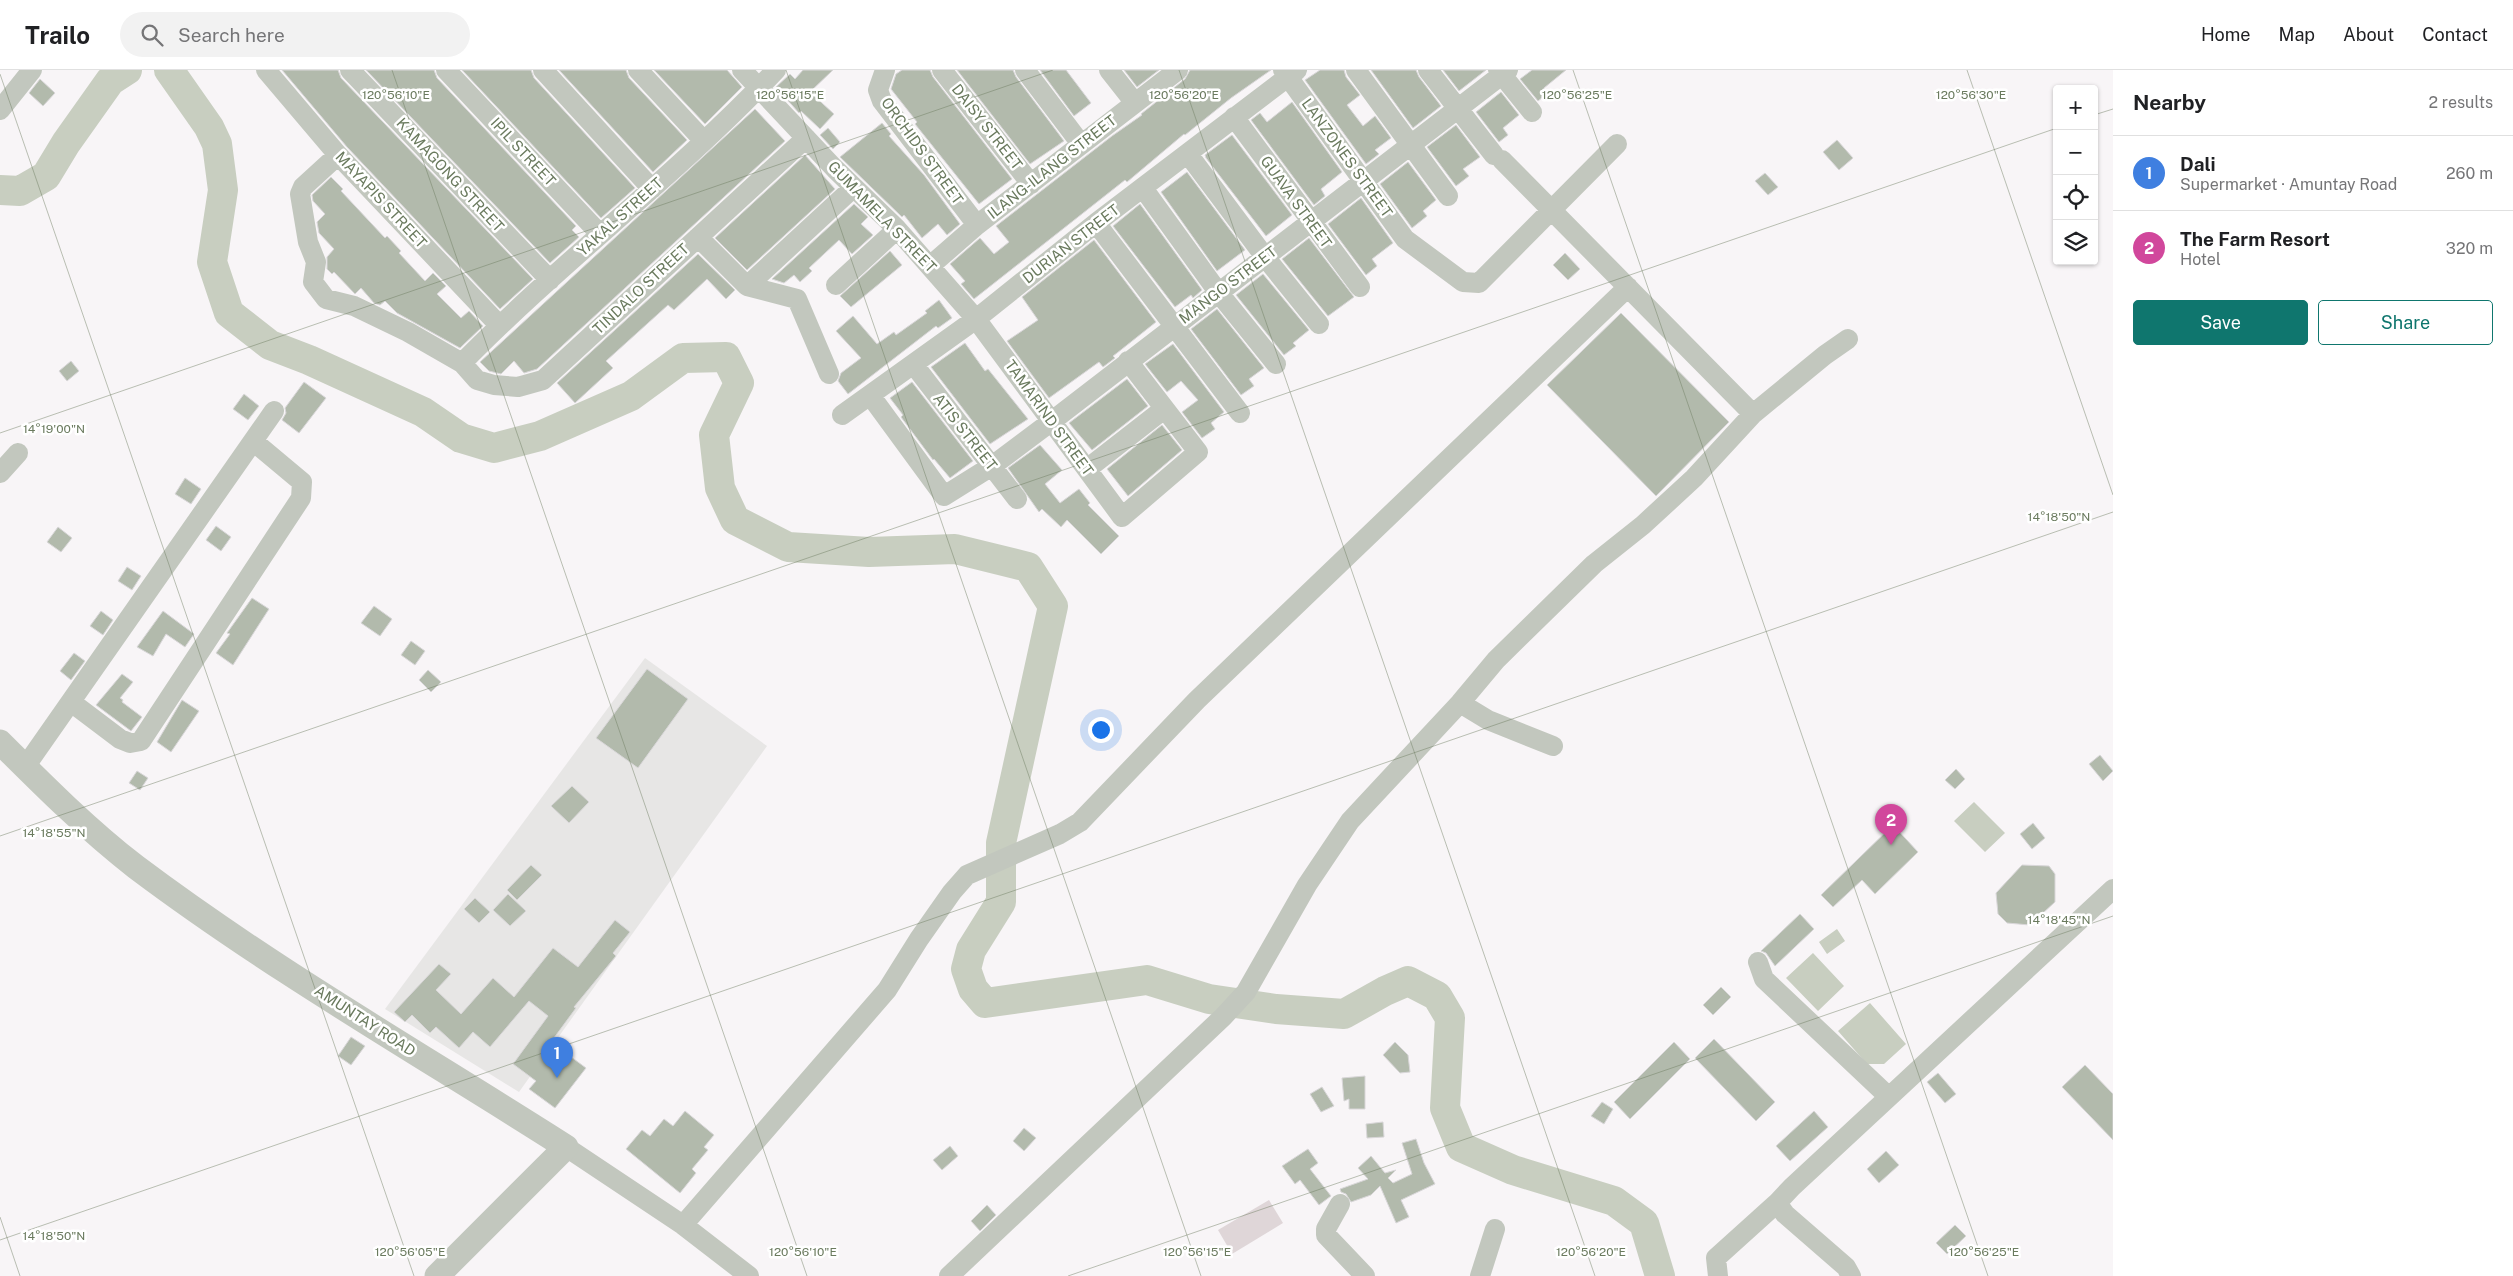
<!DOCTYPE html>
<html lang="en">
<head>
<meta charset="utf-8">
<style>
	:root { --surface:#fff; --page:#f2f2f2; --text:#202124; --muted:#757577; --line:#e0e0e0; --accent:#0f766e }
	body { margin:0; font-family:"Public Sans",sans-serif; background:var(--page); color:var(--text) }
	.controls { position:absolute; right:15px; top:15px; display:grid; overflow:hidden; border-radius:5px; box-shadow:0 1px 4px #0004 }
	.controls button { width:45px; height:45px; display:grid; place-items:center; padding:0; border:0; border-bottom:1px solid var(--line); background:var(--surface); color:var(--text); font:25px sans-serif }
	.you { position:absolute; left:1100px; top:659px; width:18px; height:18px; margin:-12px; border:4px solid #fff; border-radius:50%; background:#1a73e8; box-shadow:0 0 0 8px #1a73e833 }
	.badge { display:grid; place-items:center; width:32px; height:32px; border-radius:50%; background:var(--accent); color:#fff; font-size:16px; font-weight:700 }
	.pin { position:absolute; translate:-50% -41px; filter:drop-shadow(0 1px 2px #0008) }
	.pin::after { content:''; position:absolute; top:26px; width:18px; height:15px; background:inherit; clip-path:polygon(0 0,100% 0,50% 100%) }
	.list { margin:0; padding:0; list-style:none }
	h2 { display:flex; justify-content:space-between; align-items:center; height:65px; margin:0; padding:0 20px; font-size:21px }
	h2 small { font-size:16px; font-weight:400; color:var(--muted) }
	.list li { display:grid; grid-template-columns:32px 1fr auto; gap:15px; align-items:center; box-sizing:border-box; height:75px; padding:0 20px; border-top:1px solid var(--line) }
	.list b { display:block; font-size:19px; white-space:nowrap }
	.list p { margin:0; font-size:16px; white-space:nowrap; color:var(--muted) }
	.list em { font-size:16px; font-style:normal; color:var(--muted) }
	.actions { display:flex; gap:10px; padding:15px 20px }
	.actions a { flex:1; padding:11px 0; border:1px solid var(--accent); border-radius:5px; text-align:center; font-size:18px; color:var(--accent) }
	.actions .main { background:var(--accent); color:#fff }
	.icon { flex:none; width:28px; height:28px; fill:none; stroke:currentColor; stroke-width:2; stroke-linecap:round; stroke-linejoin:round }
	.map { position:relative; flex:none; width:2113px; height:1206px; overflow:hidden }
	header { display:flex; align-items:center; gap:30px; box-sizing:border-box; height:70px; padding:0 25px; background:var(--surface); border-bottom:1px solid var(--line) }
	header strong { font-size:24px }
	nav { display:flex; gap:28px; margin-inline-start:auto; font-size:18px }
	.search { width:350px; height:45px; background:var(--page); display:flex; align-items:center; gap:12px; box-sizing:border-box; padding:0 18px; border-radius:28px; color:var(--muted); font-size:19px }
	main { display:flex }
	aside { flex:1; background:var(--surface) }
	.map>svg:first-child { display:block }
</style>
</head>
<body>
<header>
<strong>Trailo</strong>
<div class="search"><svg class="icon" aria-label="search" viewBox="0 0 24 24"><circle cx="10" cy="10" r="6"/><path d="M15 15l6 6"/></svg>Search here</div>
<nav><a>Home</a><a>Map</a><a>About</a><a>Contact</a></nav>
</header>
<main>
<div class="map">
<svg width="2113" height="1206" viewBox="0 0 2113 1206">
	<rect width="100%" height="100%" fill="#f8f5f7"/>
	<path fill="#e7e6e5" d="M 645,588 L 767,676 L 519,1022 L 385,939 Z"/>
	<path fill="#dfd6d8" d="M 1269,1130 L 1283,1153 L 1232,1184 L 1218,1160 Z"/>
	<path fill="#c8cec0" d="M 1974,732 L 2005,763 L 1985,782 L 1954,751 Z
		M 1837,859 L 1845,871 L 1827,884 L 1819,872 Z
		M 1813,883 L 1844,916 L 1818,941 L 1786,908 Z
		M 1870,933 L 1906,974 L 1884,994 L 1867,994 L 1838,961 Z"/>
	<g fill="none" stroke-linecap="round" stroke-linejoin="round">
		<path stroke="#c8cec0" stroke-width="30" d="M 169,0 L 209,57 L 217,74 L 223,120 L 212,192 L 229,243 L 270,275 L 309,290 L 423,342 L 461,368 L 494,378 L 540,366 L 631,326 L 683,288 L 726,287 L 739,313 L 714,365 L 720,418 L 735,450 L 788,477 L 869,482 L 955,479 L 1028,497 L 1053,536 L 1001,773 L 1001,832 L 971,880 L 966,899 L 973,919 L 985,933 L 1147,910 L 1209,929 L 1276,939 L 1344,944 L 1385,921 L 1408,911 L 1437,926 L 1450,948 L 1445,1038 L 1461,1077 L 1513,1100 L 1614,1131 L 1644,1153 L 1660,1206
			M 0,120 L 20,121 L 46,106 L 66,73 L 110,11 L 127,0"/>
	</g>
	<path fill="#b2baac" stroke="#d9d7d9" d="M 282,0 L 338,0 L 341,8 L 533,209 L 500,239 L 347,77 Z
		M 366,0 L 434,0 L 437,8 L 576,156 L 572,160 L 579,167 L 550,193 Z
		M 462,0 L 531,0 L 534,8 L 635,118 L 601,148 Z
		M 559,0 L 626,0 L 629,8 L 687,70 L 653,102 Z
		M 654,0 L 727,0 L 742,17 L 705,54 Z
		M 803,0 L 833,0 L 810,22 L 834,44 L 820,59 L 801,41 L 799,43 L 776,17 L 790,4 L 795,9 Z
		M 902,0 L 930,0 L 933,7 L 1012,109 L 979,134 L 915,54 L 917,52 L 891,19 L 896,4 Z
		M 957,0 L 1013,0 L 1016,7 L 1064,71 L 1030,94 Z
		M 1040,0 L 1066,0 L 1091,33 L 1074,46 Z
		M 1124,0 L 1159,0 L 1137,17 Z
		M 1190,0 L 1271,0 L 1231,28 L 1185,65 L 1184,64 L 1127,112 L 1125,110 L 974,229 L 961,214 L 965,211 L 950,194 L 980,168 L 994,184 L 1009,172 L 996,156 L 1112,66 L 1142,45 L 1141,44 L 1185,9 Z
		M 1320,0 L 1344,0 L 1346,7 L 1360,25 L 1347,35 L 1363,56 L 1375,46 L 1391,68 L 1375,80 L 1379,84 L 1366,94 L 1305,10 Z
		M 1371,0 L 1416,0 L 1419,7 L 1441,36 L 1413,58 Z
		M 1443,0 L 1486,0 L 1459,21 Z
		M 1532,0 L 1566,0 L 1544,18 L 1548,23 L 1538,31 L 1520,9 Z
		M 40,9 L 55,23 L 43,36 L 29,23 Z
		M 1501,22 L 1519,45 L 1503,58 L 1508,65 L 1499,72 L 1476,42 Z
		M 1292,32 L 1342,102 L 1321,119 L 1325,126 L 1314,135 L 1251,50 L 1260,43 L 1267,52 Z
		M 755,39 L 785,71 L 537,299 L 524,303 L 514,291 L 501,304 L 489,301 L 480,292 Z
		M 882,53 L 891,64 L 889,66 L 924,105 L 960,154 L 947,165 L 938,154 L 922,168 L 904,145 L 902,147 L 840,87 Z
		M 1456,55 L 1480,87 L 1463,99 L 1469,106 L 1456,116 L 1427,77 Z
		M 828,58 L 840,72 L 833,79 L 820,65 Z
		M 1232,65 L 1292,145 L 1266,166 L 1206,88 L 1205,85 Z
		M 1837,70 L 1853,88 L 1839,100 L 1823,82 Z
		M 805,85 L 835,119 L 747,200 L 715,168 Z
		M 1408,92 L 1436,130 L 1423,141 L 1427,146 L 1412,158 L 1380,114 Z
		M 1187,102 L 1245,180 L 1217,201 L 1161,122 Z
		M 1765,103 L 1778,117 L 1768,125 L 1755,111 Z
		M 331,107 L 343,119 L 341,121 L 385,168 L 387,166 L 401,181 L 399,183 L 425,211 L 433,203 L 446,216 L 437,224 L 461,248 L 469,241 L 483,256 L 460,278 L 397,243 L 385,231 L 380,235 L 374,233 L 361,218 L 355,224 L 334,202 L 332,204 L 327,199 L 327,187 L 334,179 L 319,163 L 317,152 L 325,144 L 313,131 L 312,125 Z
		M 1361,128 L 1393,173 L 1372,189 L 1377,196 L 1366,205 L 1328,154 Z
		M 854,134 L 868,147 L 861,154 L 873,165 L 852,184 L 839,170 L 809,198 L 812,201 L 800,212 L 794,205 L 784,213 L 772,209 Z
		M 1140,134 L 1202,220 L 1193,228 L 1191,225 L 1175,237 L 1113,156 Z
		M 1309,168 L 1354,227 L 1328,246 L 1282,189 Z
		M 1094,170 L 1156,252 L 1117,283 L 1113,286 L 1115,288 L 1103,297 L 1099,292 L 1049,328 L 1007,271 L 1038,250 L 1022,227 Z
		M 890,181 L 902,195 L 851,237 L 840,226 Z
		M 1565,183 L 1580,199 L 1568,210 L 1553,195 Z
		M 698,184 L 735,220 L 726,229 L 707,209 L 674,240 L 668,235 L 606,291 L 613,298 L 575,333 L 557,313 Z
		M 1263,204 L 1309,260 L 1293,273 L 1296,276 L 1284,285 L 1236,225 Z
		M 939,230 L 952,248 L 938,258 L 936,256 L 848,324 L 838,311 L 841,303 L 861,288 L 836,261 L 853,246 L 877,274 L 894,262 L 896,265 L 927,243 L 925,241 Z
		M 1217,239 L 1264,298 L 1249,309 L 1254,316 L 1241,325 L 1191,259 Z
		M 1621,243 L 1729,352 L 1656,426 L 1547,315 Z
		M 965,273 L 985,301 L 988,299 L 1028,349 L 990,374 L 931,297 Z
		M 1173,274 L 1224,342 L 1211,353 L 1215,359 L 1202,368 L 1182,342 L 1198,330 L 1181,311 L 1167,322 L 1145,294 Z
		M 71,291 L 79,301 L 67,311 L 59,301 Z
		M 1127,309 L 1148,336 L 1092,380 L 1069,353 Z
		M 304,312 L 326,328 L 299,363 L 282,350 L 286,343 L 285,338 Z
		M 912,312 L 973,391 L 950,408 L 934,389 L 933,390 L 901,347 L 903,345 L 890,328 Z
		M 244,324 L 259,336 L 248,350 L 233,339 Z
		M 1162,355 L 1182,380 L 1128,426 L 1107,399 Z
		M 1040,375 L 1062,400 L 1045,414 L 1060,433 L 1079,419 L 1090,433 L 1088,435 L 1119,466 L 1101,484 L 1067,450 L 1061,457 L 1042,439 L 1039,442 L 1008,398 Z
		M 185,408 L 201,419 L 191,434 L 175,424 Z
		M 216,456 L 231,467 L 221,481 L 206,470 Z
		M 58,457 L 72,468 L 61,482 L 47,472 Z
		M 127,497 L 141,506 L 132,520 L 118,511 Z
		M 252,528 L 269,539 L 233,595 L 216,583 L 230,564 L 227,563 Z
		M 374,536 L 392,549 L 380,566 L 361,553 Z
		M 101,541 L 113,550 L 103,565 L 90,556 Z
		M 163,541 L 194,564 L 185,577 L 166,564 L 153,586 L 137,577 Z
		M 411,571 L 425,581 L 415,595 L 401,585 Z
		M 74,583 L 85,591 L 71,610 L 60,601 Z
		M 647,599 L 688,629 L 638,698 L 596,668 Z
		M 428,600 L 441,612 L 431,622 L 419,610 Z
		M 122,604 L 133,612 L 120,628 L 123,630 L 122,632 L 142,647 L 131,661 L 96,635 Z
		M 182,630 L 199,641 L 171,682 L 157,672 Z
		M 2100,685 L 2113,701 L 2103,711 L 2089,694 Z
		M 1956,699 L 1965,709 L 1955,719 L 1945,710 Z
		M 137,701 L 148,708 L 140,720 L 129,713 Z
		M 572,716 L 589,732 L 569,753 L 551,736 Z
		M 2033,753 L 2045,768 L 2032,779 L 2020,764 Z
		M 1893,755 L 1918,782 L 1875,824 L 1862,810 L 1833,837 L 1821,825 Z
		M 531,795 L 542,805 L 517,830 L 507,820 Z
		M 2022,795 L 2049,796 L 2055,804 L 2055,832 L 2030,855 L 2007,853 L 1998,844 L 1996,823 Z
		M 508,824 L 526,841 L 510,856 L 493,840 Z
		M 475,828 L 490,842 L 479,853 L 464,839 Z
		M 1800,844 L 1814,859 L 1775,896 L 1766,883 L 1761,881 Z
		M 615,850 L 630,862 L 613,883 L 616,886 L 574,937 L 576,938 L 551,972 L 586,998 L 555,1038 L 529,1019 L 536,1011 L 513,994 L 548,946 L 529,931 L 490,977 L 473,962 L 459,978 L 436,957 L 430,963 L 412,945 L 405,952 L 394,942 L 439,894 L 451,904 L 436,920 L 461,944 L 493,908 L 514,927 L 553,878 L 578,897 Z
		M 1721,917 L 1731,927 L 1713,945 L 1703,935 Z
		M 351,967 L 365,976 L 351,995 L 338,986 Z
		M 1714,969 L 1775,1032 L 1756,1051 L 1695,988 Z
		M 1395,972 L 1408,985 L 1410,1002 L 1400,1003 L 1383,985 Z
		M 1674,972 L 1690,989 L 1630,1049 L 1614,1032 Z
		M 2085,995 L 2113,1024 L 2113,1070 L 2062,1017 Z
		M 1938,1003 L 1956,1024 L 1945,1033 L 1927,1012 Z
		M 1365,1006 L 1365,1039 L 1349,1039 L 1349,1029 L 1344,1031 L 1342,1008 Z
		M 1322,1017 L 1334,1036 L 1321,1042 L 1310,1024 Z
		M 1602,1032 L 1613,1039 L 1604,1054 L 1591,1046 Z
		M 685,1041 L 714,1065 L 704,1077 L 708,1080 L 692,1099 L 696,1103 L 680,1123 L 626,1079 L 642,1060 L 650,1066 L 664,1049 L 673,1056 Z
		M 1814,1041 L 1828,1057 L 1790,1091 L 1776,1076 Z
		M 1383,1052 L 1384,1067 L 1367,1068 L 1366,1054 Z
		M 1024,1058 L 1036,1068 L 1024,1081 L 1013,1071 Z
		M 1416,1069 L 1424,1093 L 1435,1114 L 1401,1130 L 1409,1147 L 1396,1153 L 1380,1116 L 1371,1125 L 1351,1132 L 1346,1124 L 1341,1122 L 1340,1119 L 1368,1109 L 1358,1098 L 1371,1086 L 1385,1103 L 1396,1100 L 1388,1108 L 1393,1113 L 1412,1104 L 1402,1073 Z
		M 950,1076 L 958,1086 L 942,1100 L 933,1090 Z
		M 1308,1079 L 1318,1093 L 1310,1099 L 1331,1126 L 1319,1135 L 1300,1110 L 1295,1114 L 1282,1096 Z
		M 1886,1081 L 1899,1095 L 1879,1113 L 1867,1099 Z
		M 987,1135 L 996,1145 L 980,1161 L 971,1151 Z
		M 1955,1155 L 1966,1166 L 1947,1184 L 1936,1173 Z"/>
	<g fill="none" stroke-linecap="round" stroke-linejoin="round">
		<path stroke="#c2c7be" stroke-width="20" d="M 266,0 L 338,85 L 499,255
			M 350,0 L 550,210
			M 446,0 L 600,164
			M 543,0 L 652,119
			M 638,0 L 704,71
			M 742,0 L 835,99 L 897,159 L 976,249 L 1122,447 L 1198,382 L 1128,291
			M 885,0 L 878,20 L 882,31 L 977,155
			M 942,0 L 1031,114
			M 1025,0 L 1081,74
			M 1109,0 L 1135,33
			M 1283,0 L 1405,169 L 1463,212 L 1479,213 L 1617,74
			M 1356,0 L 1448,126
			M 1428,0 L 1494,85
			M 1498,0 L 1532,42
			M 0,40 L 32,0
			M 1234,47 L 1360,217
			M 1188,84 L 1265,187 L 1319,254
			M 338,85 L 303,117 L 300,124 L 308,172 L 316,192 L 313,212 L 326,229 L 354,236 L 408,262 L 462,293 L 477,310 L 494,315 L 518,317 L 543,310 L 806,68
			M 1502,90 L 1753,344
			M 1143,118 L 1218,222 L 1276,294
			M 1096,153 L 1240,343
			M 698,167 L 747,216 L 797,229 L 829,304
			M 930,196 L 977,155 L 1178,0
			M 836,215 L 897,159
			M 747,216 L 853,118
			M 462,293 C 562,191 678,104 776,0
			M 914,295 L 1017,429
			M 870,325 L 944,426 L 992,396 L 1052,351 L 1508,0
			M 842,345 L 976,249 L 1096,153 L 1297,0
			M 1087,399 L 1164,339
			M 0,403 L 18,383
			M 71,632 L 120,669 L 130,673 L 141,671 L 301,428 L 302,412 L 253,371
			M 1460,633 L 1488,650 L 1553,676
			M 25,697 L 274,341
			M 1758,892 L 1764,909 L 1889,1027 L 2113,819
			M 566,1077 L 683,1155 L 749,1206
			M 1340,1134 L 1326,1159 L 1326,1165 L 1365,1206
			M 683,1155 L 887,920 L 919,869 L 952,822 L 967,805 L 1060,764 L 1080,752 L 1197,630 L 1628,217
			M 949,1206 L 1223,947 L 1246,922 L 1307,815 L 1350,751 L 1460,633 L 1496,590 L 1594,494 L 1643,455 L 1694,408 L 1753,344 L 1825,285 L 1848,269
			M 1480,1206 L 1495,1159
			M 1718,1206 L 1716,1188 L 1777,1133
			M 1851,1206 L 1846,1197 L 1785,1144 L 1777,1133 L 1792,1117 L 1889,1027"/>
		<path stroke="#c2c7be" stroke-width="25" d="M 0,672 C 43,715 88,760 136,797 C 273,900 422,985 566,1077 L 437,1206"/>
	</g>
	<path fill="none" stroke="#6a7a5e" stroke-width="1" stroke-opacity="0.45" d="M 392,0 L 807,1206M 786,0 L 1201,1206M 1179,0 L 1595,1206M 1573,0 L 1988,1206M 1967,0 L 2113,425M 0,4 L 414,1206M 2094,45 L 2113,39M 0,363 L 1053,0M 0,766 L 2057,58M 0,1147 L 20,1206M 0,1170 L 2113,442M 1068,1206 L 2113,846"/>
	<g text-anchor="middle" stroke-width="5" stroke-linejoin="round" paint-order="stroke">
		<g font-size="15" fill="#6a7a5e" stroke="#fff">
			<text transform="translate(987 57) rotate(52)" y="5">DAISY STREET</text>
			<text transform="translate(922 81) rotate(54)" y="5">ORCHIDS STREET</text>
			<text transform="translate(523 82) rotate(47)" y="5">IPIL STREET</text>
			<text transform="translate(1347 88) rotate(54)" y="5">LANZONES STREET</text>
			<text transform="translate(1052 97) rotate(-38)" y="5">ILANG-ILANG STREET</text>
			<text transform="translate(450 105) rotate(47)" y="5">KAMAGONG STREET</text>
			<text transform="translate(381 130) rotate(47)" y="5">MAYAPIS STREET</text>
			<text transform="translate(1296 132) rotate(54)" y="5">GUAVA STREET</text>
			<text transform="translate(620 147) rotate(-42)" y="5">YAKAL STREET</text>
			<text transform="translate(882 147) rotate(46)" y="5">GUMAMELA STREET</text>
			<text transform="translate(1071 174) rotate(-38)" y="5">DURIAN STREET</text>
			<text transform="translate(1228 215) rotate(-37)" y="5">MANGO STREET</text>
			<text transform="translate(641 219) rotate(-43)" y="5">TINDALO STREET</text>
			<text transform="translate(1049 348) rotate(54)" y="5">TAMARIND STREET</text>
			<text transform="translate(965 362) rotate(52)" y="5">ATIS STREET</text>
			<text transform="translate(365 951) rotate(33)" y="5">AMUNTAY ROAD</text>
		</g>
	</g>
	<g font-size="12" text-anchor="middle" fill="#6a7a5e" stroke="#fff" stroke-width="5" stroke-linejoin="round" paint-order="stroke">
		<text x="790" y="29">120°56'15"E</text>
		<text x="1184" y="29">120°56'20"E</text>
		<text x="1971" y="29">120°56'30"E</text>
		<text x="396" y="29">120°56'10"E</text>
		<text x="1577" y="29">120°56'25"E</text>
		<text x="54" y="363">14°19'00"N</text>
		<text x="2059" y="451">14°18'50"N</text>
		<text x="54" y="767">14°18'55"N</text>
		<text x="2059" y="854">14°18'45"N</text>
		<text x="54" y="1170">14°18'50"N</text>
		<text x="410" y="1186">120°56'05"E</text>
		<text x="803" y="1186">120°56'10"E</text>
		<text x="1197" y="1186">120°56'15"E</text>
		<text x="1591" y="1186">120°56'20"E</text>
		<text x="1984" y="1186">120°56'25"E</text>
	</g>
</svg>
<div class="controls">
<button>+</button>
<button>−</button>
<button><svg class="icon" aria-label="locate" viewBox="0 0 24 24"><circle cx="12" cy="12" r="6"/><path d="M12 2v4M12 18v4M2 12h4M18 12h4"/></svg></button>
<button><svg class="icon" aria-label="layers" viewBox="0 0 24 24"><path d="M12 4l9 5-9 5-9-5zM3 14l9 5 9-5"/></svg></button>
</div>
<div class="you"></div>
<div class="pin badge" style="left:557px;top:1008px;background:#3f7fe0">1</div>
<div class="pin badge" style="left:1891px;top:775px;background:#d1479c">2</div>
</div>
<aside>
<h2>Nearby<small>2 results</small></h2>
<ul class="list">
<li><span class="badge" style="background:#3f7fe0">1</span><div><b>Dali</b><p>Supermarket · Amuntay Road</p></div><em>260 m</em></li>
<li><span class="badge" style="background:#d1479c">2</span><div><b>The Farm Resort</b><p>Hotel</p></div><em>320 m</em></li>
</ul>
<div class="actions"><a class="main">Save</a><a>Share</a></div>
</aside>
</main>
</body>
</html>
